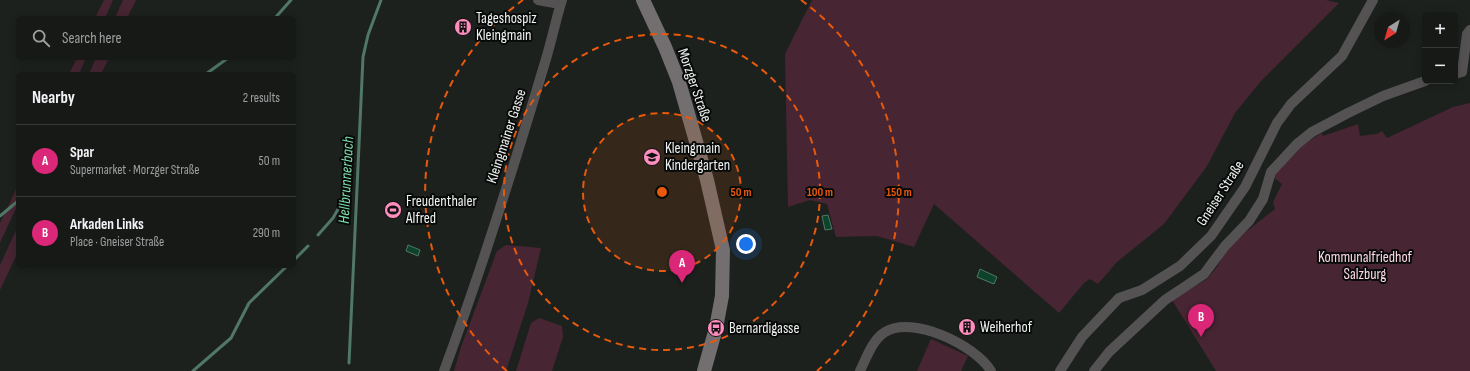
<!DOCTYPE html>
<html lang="en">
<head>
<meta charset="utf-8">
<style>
	:root { --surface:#161916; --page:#1f221f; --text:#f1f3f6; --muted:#9ea0a1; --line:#353835; --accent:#db2777 }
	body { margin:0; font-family:"Sofia Sans Condensed",sans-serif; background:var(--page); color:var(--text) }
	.controls { position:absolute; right:12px; top:12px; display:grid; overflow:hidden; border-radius:6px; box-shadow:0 2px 10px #0003 }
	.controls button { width:36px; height:36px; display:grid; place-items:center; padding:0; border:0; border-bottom:1px solid var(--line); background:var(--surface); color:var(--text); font:20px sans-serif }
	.compass { position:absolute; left:1374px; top:12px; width:36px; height:36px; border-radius:50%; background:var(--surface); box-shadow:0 2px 10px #0003; rotate:217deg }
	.you { position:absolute; left:746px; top:244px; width:14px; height:14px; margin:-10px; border:3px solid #fff; border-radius:50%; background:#1a73e8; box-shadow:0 0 0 6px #1a73e833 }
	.badge { display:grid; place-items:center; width:26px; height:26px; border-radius:50%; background:var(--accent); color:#fff; font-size:13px; font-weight:700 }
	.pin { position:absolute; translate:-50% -33px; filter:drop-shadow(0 1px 2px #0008) }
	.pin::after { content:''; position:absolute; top:21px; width:14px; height:12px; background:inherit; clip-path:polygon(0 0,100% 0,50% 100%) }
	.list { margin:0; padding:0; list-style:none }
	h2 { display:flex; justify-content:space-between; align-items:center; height:52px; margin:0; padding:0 16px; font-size:17px }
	h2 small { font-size:13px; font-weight:400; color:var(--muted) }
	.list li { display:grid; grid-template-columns:26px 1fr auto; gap:12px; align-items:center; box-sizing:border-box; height:72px; padding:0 16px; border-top:1px solid var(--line) }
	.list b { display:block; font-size:15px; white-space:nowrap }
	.list p { margin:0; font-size:13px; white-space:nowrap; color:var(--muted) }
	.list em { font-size:13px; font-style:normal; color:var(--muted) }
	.icon { flex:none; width:22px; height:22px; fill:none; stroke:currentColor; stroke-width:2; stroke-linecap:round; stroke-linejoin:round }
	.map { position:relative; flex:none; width:1470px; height:371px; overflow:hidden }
	.search { position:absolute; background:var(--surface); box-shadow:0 2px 10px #0003; left:16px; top:16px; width:280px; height:44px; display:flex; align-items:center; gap:10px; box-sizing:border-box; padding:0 14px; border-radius:6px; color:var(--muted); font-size:15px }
	.panel { position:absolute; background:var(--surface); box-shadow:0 2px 10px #0003; left:16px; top:72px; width:280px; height:196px; border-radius:6px }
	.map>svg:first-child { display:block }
</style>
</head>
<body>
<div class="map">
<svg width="1470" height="371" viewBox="0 0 1470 371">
	<rect width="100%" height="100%" fill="#1d211e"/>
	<path fill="#472533" d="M 104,0 L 113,0 L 105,18 L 95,18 Z
		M 123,0 L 136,0 L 127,18 L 115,18 Z
		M 812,0 L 1326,0 L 1339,3 L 1261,81 L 1235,113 L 1207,166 L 1164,224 L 1117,262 L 1098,284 L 1090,279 L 1084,283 L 1059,313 L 934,204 L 914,247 L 877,236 L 836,237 L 827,204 L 810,200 L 788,207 L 785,54 Z
		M 77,58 L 86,58 L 79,74 L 69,74 Z
		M 96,58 L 109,58 L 101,74 L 89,74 Z
		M 1470,103 L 1470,371 L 1216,371 L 1172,300 L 1207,279 L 1217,267 L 1226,251 L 1242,235 L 1275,209 L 1273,202 L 1282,184 L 1273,177 L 1288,159 L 1298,151 L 1297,148 L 1322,133 L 1323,136 L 1358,124 L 1360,136 L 1377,134 L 1382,131 L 1387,138 L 1453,107 Z
		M 18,185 L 18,204 L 0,243 L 0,223 Z
		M 18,226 L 18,252 L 0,290 L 0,265 Z
		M 506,245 L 541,248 L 528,303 L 506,371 L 454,371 L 461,347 L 497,251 Z
		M 539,318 L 562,326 L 563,337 L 552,371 L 516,371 L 531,323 Z
		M 931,339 L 968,356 L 961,371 L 917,371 Z"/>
	<path fill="#0d422b" stroke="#517766" d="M 828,215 L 832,229 L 825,230 L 822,216 Z
		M 408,245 L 420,250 L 418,256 L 406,251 Z
		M 980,269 L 997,277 L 994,284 L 977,277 Z"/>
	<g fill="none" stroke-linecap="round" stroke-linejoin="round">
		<path stroke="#517766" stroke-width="3" d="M 275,18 L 291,0
			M 206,74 L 228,58
			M 0,216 L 18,201
			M 318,235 L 333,218 L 345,197
			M 294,260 L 308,246
			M 349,363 L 363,57 L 368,35 L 381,0
			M 193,371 L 231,338 L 249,303 L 287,266"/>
		<path stroke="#555253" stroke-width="10" d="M 538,0 L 560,4
			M 1455,74 L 1462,72 L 1467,34 L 1470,30
			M 444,371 C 482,269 515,163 546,59 C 552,39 556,19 562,0
			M 860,371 C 866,359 872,340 885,332 C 913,315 975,345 991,371
			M 1060,371 L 1082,337 L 1119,298 L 1142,290 L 1180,266 L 1211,236 L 1245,187 L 1277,123 L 1291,104 L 1342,56 L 1373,0
			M 1094,371 L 1109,352 L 1165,300 L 1204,274 L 1225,246 L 1249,221 L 1263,199 L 1271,172 L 1297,144 L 1312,132 L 1348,113 L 1383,96 L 1425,81"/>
		<path stroke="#736f70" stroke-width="14" d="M 643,0 L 665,47 L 679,82 L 707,180 L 723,250 L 722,296 L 716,328 L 704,371"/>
	</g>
	<circle cx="662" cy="192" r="79" fill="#e8590c" fill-opacity=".12"/>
	<g fill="none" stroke="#e8590c" stroke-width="2" stroke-dasharray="7 5">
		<circle cx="662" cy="192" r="79"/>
		<circle cx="662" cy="192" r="158"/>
		<path d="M507 371A237 237 0 0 1 523 0M801 0A237 237 0 0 1 817 371"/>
	</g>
	<defs>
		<g id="building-disc" transform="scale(0.9)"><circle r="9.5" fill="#fe8ebe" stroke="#080a09"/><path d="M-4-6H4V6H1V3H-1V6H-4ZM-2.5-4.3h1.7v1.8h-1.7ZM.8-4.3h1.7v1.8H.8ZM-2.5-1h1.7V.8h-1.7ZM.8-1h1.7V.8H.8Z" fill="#111"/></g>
		<g id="school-disc" transform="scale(0.9)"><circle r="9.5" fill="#fe8ebe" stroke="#080a09"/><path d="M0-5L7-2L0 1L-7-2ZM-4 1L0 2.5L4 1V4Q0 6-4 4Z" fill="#111"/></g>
		<g id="stadium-disc" transform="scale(0.9)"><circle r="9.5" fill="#fe8ebe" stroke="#080a09"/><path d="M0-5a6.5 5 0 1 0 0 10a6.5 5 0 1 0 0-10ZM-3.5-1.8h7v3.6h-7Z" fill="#111"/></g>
		<g id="bus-disc" transform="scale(0.9)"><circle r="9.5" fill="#fe8ebe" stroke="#080a09"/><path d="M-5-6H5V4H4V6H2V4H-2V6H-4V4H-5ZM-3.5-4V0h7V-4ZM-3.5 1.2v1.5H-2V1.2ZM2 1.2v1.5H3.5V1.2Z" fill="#111"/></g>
	</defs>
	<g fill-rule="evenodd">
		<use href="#building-disc" x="463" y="27"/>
		<use href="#school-disc" x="652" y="157"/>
		<use href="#stadium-disc" x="393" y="210"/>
		<use href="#building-disc" x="967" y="327"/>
		<use href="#bus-disc" x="716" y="328"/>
	</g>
	<g text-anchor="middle" stroke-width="4" stroke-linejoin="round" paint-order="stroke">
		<g font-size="15" fill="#f0f3f1" stroke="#080a09" text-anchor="start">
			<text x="476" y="23">Tageshospiz<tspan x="476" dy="17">Kleingmain</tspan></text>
			<text x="665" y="153">Kleingmain<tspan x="665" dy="17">Kindergarten</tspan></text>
			<text x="406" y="206">Freudenthaler<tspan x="406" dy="17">Alfred</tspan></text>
			<text x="980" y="332">Weiherhof</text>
			<text x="729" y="333">Bernardigasse</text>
		</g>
		<g font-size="15" fill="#f0f3f1" stroke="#080a09">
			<text transform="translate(695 85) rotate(71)" y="5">Morzger Straße</text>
			<text transform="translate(506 136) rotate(-72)" y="5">Kleingmainer Gasse</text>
			<text transform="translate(1220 193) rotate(-57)" y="5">Gneiser Straße</text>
		</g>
		<g font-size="15" fill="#fed8e6" stroke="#080a09">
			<text x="1365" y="262">Kommunalfriedhof<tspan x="1365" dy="17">Salzburg</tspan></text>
		</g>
		<g font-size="16" font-style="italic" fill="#7edead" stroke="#080a09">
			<text transform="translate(345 180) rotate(-87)" y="6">Hellbrunnerbach</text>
		</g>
	</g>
	<circle cx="662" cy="192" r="6" fill="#e8590c" stroke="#080a09" stroke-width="2"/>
	<g font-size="12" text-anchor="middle" font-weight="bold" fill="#e8590c" stroke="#080a09" stroke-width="4" stroke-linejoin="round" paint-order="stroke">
		<text x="741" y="196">50 m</text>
		<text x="820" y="196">100 m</text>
		<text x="899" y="196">150 m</text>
	</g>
</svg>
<div class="controls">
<button>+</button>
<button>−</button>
</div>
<svg class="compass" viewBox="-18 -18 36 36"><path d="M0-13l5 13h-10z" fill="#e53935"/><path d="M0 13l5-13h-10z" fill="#9ea0a1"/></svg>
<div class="you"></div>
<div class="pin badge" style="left:682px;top:283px">A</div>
<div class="pin badge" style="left:1201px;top:337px">B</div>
<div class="search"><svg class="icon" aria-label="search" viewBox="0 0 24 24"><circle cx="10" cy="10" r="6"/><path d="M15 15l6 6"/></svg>Search here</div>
<section class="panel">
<h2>Nearby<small>2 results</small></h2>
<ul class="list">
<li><span class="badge">A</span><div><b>Spar</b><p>Supermarket · Morzger Straße</p></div><em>50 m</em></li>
<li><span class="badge">B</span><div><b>Arkaden Links</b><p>Place · Gneiser Straße</p></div><em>290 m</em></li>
</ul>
</section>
</div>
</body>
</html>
